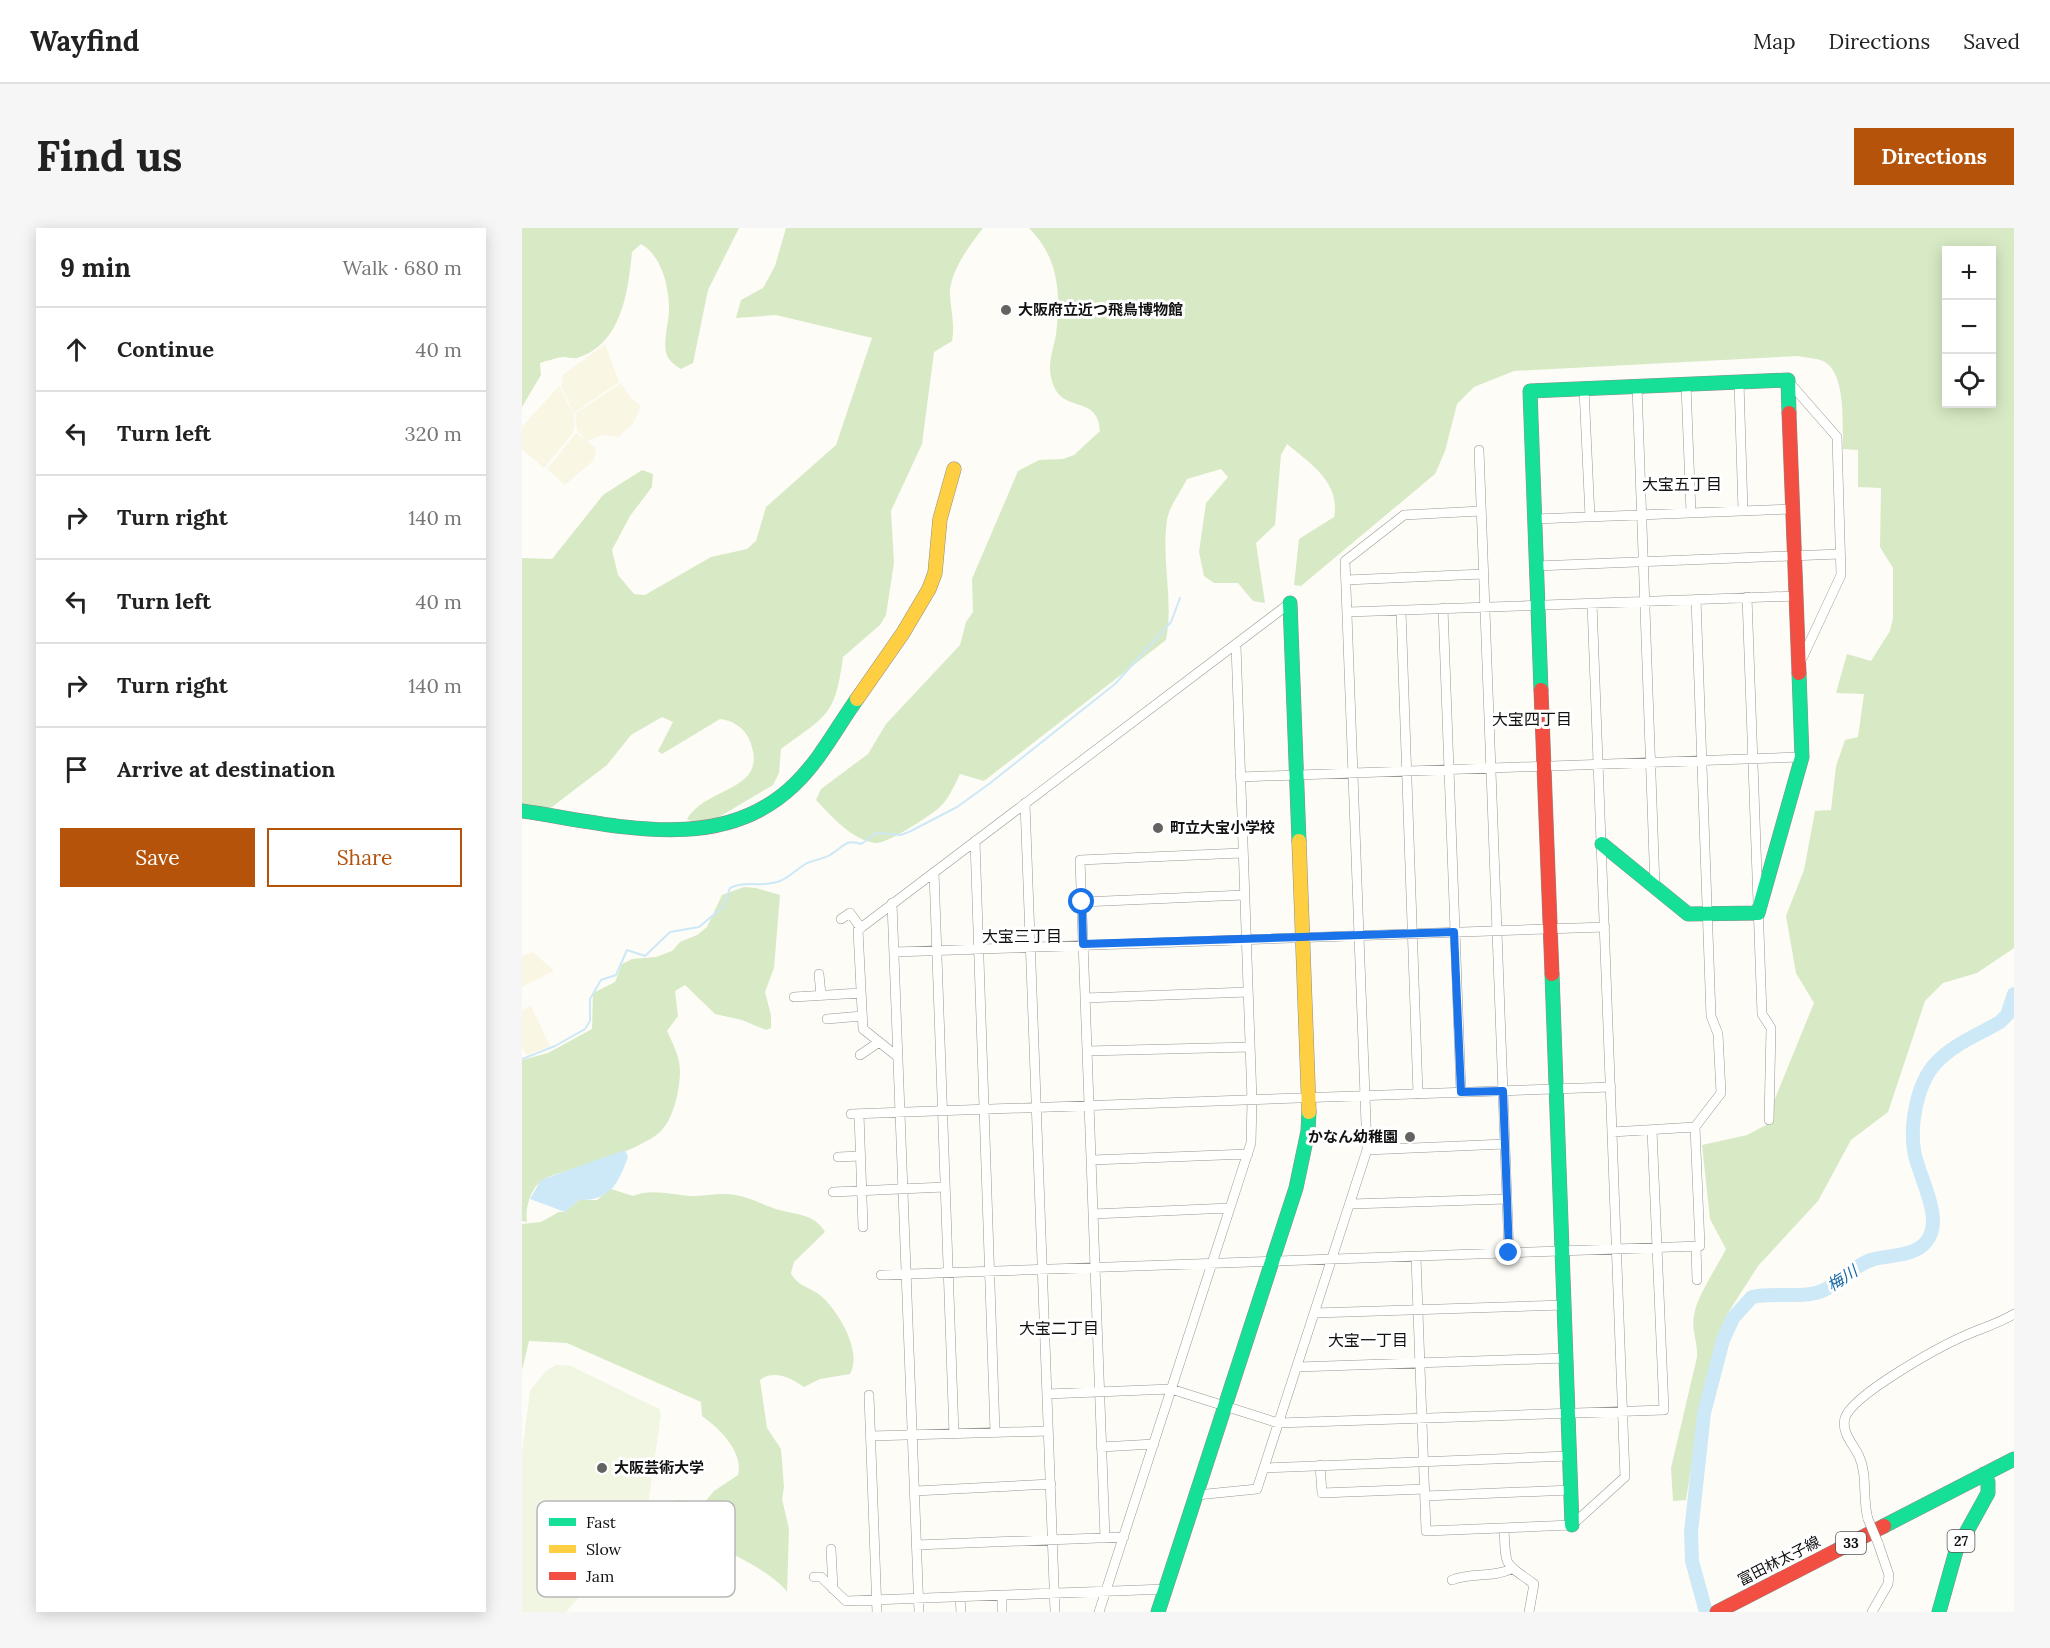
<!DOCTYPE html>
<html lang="en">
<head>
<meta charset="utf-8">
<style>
	:root { --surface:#fff; --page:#f6f6f6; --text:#222; --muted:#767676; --line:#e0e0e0; --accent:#b45309 }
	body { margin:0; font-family:Lora,"Noto Sans JP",serif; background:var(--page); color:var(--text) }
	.controls { position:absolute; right:18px; top:18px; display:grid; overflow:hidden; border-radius:0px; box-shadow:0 3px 15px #0003 }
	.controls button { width:54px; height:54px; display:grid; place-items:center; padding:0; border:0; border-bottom:2px solid var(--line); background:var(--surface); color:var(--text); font:30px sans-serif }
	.stop { position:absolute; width:18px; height:18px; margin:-14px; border:4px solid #1a73e8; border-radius:50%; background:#fff }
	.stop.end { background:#1a73e8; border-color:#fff; box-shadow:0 2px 6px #0008 }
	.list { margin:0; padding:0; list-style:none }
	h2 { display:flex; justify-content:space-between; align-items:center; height:78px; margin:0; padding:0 24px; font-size:26px }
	h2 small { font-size:20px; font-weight:400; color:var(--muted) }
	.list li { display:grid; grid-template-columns:39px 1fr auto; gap:18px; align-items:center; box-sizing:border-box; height:84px; padding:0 24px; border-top:2px solid var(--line) }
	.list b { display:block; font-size:22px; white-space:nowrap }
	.list em { font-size:20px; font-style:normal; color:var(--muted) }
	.actions { display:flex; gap:12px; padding:18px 24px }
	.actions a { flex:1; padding:14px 0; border:2px solid var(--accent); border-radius:0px; text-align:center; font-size:21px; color:var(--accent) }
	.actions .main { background:var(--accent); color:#fff }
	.icon { flex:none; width:33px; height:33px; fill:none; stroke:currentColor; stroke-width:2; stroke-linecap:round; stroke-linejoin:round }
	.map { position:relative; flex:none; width:1492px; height:1384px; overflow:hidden; border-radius:0px }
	header { display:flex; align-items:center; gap:36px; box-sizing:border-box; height:84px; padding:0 30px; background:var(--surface); border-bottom:2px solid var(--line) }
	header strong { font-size:28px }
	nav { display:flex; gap:33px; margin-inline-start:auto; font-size:21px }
	.intro { display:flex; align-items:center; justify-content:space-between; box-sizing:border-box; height:144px; padding:0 36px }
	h1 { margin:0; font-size:42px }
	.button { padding:15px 27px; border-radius:0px; background:var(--accent); color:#fff; font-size:21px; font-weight:700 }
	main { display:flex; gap:36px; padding:0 36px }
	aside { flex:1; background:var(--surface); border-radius:0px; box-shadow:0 3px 15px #0003 }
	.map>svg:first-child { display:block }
</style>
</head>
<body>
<header>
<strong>Wayfind</strong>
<nav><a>Map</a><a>Directions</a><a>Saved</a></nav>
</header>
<div class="intro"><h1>Find us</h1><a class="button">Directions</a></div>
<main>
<aside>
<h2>9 min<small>Walk · 680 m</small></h2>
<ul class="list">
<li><svg class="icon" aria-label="ahead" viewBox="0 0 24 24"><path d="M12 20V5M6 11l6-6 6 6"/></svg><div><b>Continue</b></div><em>40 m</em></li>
<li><svg class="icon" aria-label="left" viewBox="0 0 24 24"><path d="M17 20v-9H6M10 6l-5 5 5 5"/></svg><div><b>Turn left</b></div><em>320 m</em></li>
<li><svg class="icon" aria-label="right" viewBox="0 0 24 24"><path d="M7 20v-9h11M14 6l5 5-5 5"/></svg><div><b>Turn right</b></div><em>140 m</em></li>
<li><svg class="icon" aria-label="left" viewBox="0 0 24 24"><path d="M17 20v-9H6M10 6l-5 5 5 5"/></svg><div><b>Turn left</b></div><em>40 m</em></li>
<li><svg class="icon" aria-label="right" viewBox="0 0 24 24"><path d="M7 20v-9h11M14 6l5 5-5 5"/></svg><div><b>Turn right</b></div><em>140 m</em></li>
<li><svg class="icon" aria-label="arrive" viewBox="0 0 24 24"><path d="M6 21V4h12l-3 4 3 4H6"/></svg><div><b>Arrive at destination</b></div></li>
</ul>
<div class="actions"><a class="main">Save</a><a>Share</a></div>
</aside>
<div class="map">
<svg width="1492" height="1384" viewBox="0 0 1492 1384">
	<rect width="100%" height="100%" fill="#fdfcf7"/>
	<path fill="#f9f7e4" d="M 83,116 L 97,154 L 52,185 L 39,159 L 41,147 Z
		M 99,155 L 109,170 L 119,178 L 111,196 L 96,209 L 82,207 L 65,213 L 74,220 L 72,232 L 43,257 L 25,241 L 54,205 L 64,212 L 55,202 L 53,186 Z
		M 37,158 L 51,185 L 53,197 L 51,205 L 22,240 L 0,221 L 0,199 Z
		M 11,724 L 32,743 L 0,759 L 0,728 Z
		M 9,778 L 28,818 L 5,827 L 0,820 L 0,782 Z"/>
	<path fill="#d8eac5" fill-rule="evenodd" d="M 0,0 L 217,0 L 186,62 L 171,135 L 159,141 C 153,137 146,133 144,124 C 141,110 148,92 147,77 C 146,56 139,27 119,16 L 110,24 C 106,64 100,116 55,130 C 50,131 46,129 41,129 C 33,130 25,133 18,135 L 19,147 L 0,179 Z
		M 264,0 L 461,0 C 448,17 427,44 428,67 C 429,83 433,97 430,113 L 412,124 L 400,216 L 369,283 L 372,335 L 364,387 L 358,397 L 321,429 C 313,489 305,487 259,521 L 257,545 L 251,557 L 187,595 L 175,596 L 165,591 C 185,557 250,564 227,511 C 222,499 209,492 198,491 L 140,526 L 136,523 L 151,494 L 140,489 L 109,507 L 85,537 L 26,582 L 0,576 L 0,330 L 30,331 L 81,267 L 120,242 L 131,246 L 130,259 L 108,288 L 90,322 L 96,347 L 112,366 L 123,367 L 189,329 L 225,321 L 234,313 L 244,279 L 314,217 L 350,110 L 254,87 L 214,90 L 219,72 L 241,60 L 253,38 Z
		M 507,0 L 1492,0 L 1492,720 L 1455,745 L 1421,755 L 1403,773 L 1366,884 L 1329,912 L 1296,973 L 1236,1038 L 1204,1088 L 1183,1153 L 1164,1272 L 1151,1273 L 1149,1240 L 1175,1129 C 1176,1114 1169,1102 1172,1087 C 1175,1068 1195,1039 1204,1021 L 1188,991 L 1180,917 L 1225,907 L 1250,894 L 1252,873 L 1292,775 L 1274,745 L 1264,688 L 1282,642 L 1293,583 L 1309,582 L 1314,538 L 1323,512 L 1336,509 L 1342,466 L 1314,465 L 1325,426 L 1349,433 L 1368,403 L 1371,390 L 1371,340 L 1358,319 L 1359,260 L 1336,259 L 1336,222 L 1321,221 C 1320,199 1325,144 1301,133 C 1294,130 1285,130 1277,128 L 992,143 L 952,159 L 935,176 L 923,223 L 913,246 L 779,358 L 772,357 L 777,311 L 812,289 C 819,255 788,235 765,216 L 759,227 L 753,297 L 734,315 L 743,375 L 731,373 L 716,355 L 692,355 L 682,348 L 677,324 L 684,275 L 706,249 L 699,241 L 665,251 C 659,263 647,279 645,292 C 639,333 652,372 644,412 L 462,553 L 438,546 C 433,556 427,570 419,578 C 410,587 365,616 354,615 C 331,613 309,588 294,572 L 299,561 L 346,526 L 364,496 L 438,417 L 444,394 L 451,384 L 450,351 L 496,243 L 517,232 L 541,231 L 552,227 L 578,203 C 576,166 541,186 531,156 C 524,138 531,124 534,106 C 539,66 537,30 507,0 ZM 1424,22 L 1470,22 L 1470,176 L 1424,176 Z
		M 222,659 L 234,660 L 258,667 L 252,740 L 243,764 L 249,787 L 249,800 L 244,802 L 220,792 L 193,786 L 163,757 L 153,763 L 156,788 L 145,803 C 158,830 161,838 155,868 C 152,881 147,896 137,905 C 118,920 73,936 49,942 C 38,945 25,947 16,956 C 7,965 3,983 5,994 L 0,993 L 0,832 L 26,825 L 70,801 L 71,765 L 93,754 L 100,736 L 110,731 L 134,729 L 150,723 L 158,714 L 175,707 L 185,699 L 200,667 Z
		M 89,961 L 111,968 C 129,960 151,967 170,968 C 181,968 192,966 203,966 C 220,966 235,974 251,980 C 270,987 292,984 303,1004 L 272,1034 L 269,1045 C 274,1057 289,1060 298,1067 C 316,1082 341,1124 328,1146 L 298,1151 L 282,1159 C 269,1150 252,1141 238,1152 L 245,1200 L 259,1221 L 262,1259 L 260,1271 L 267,1301 L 265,1364 C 254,1348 214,1326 195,1320 C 178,1314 156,1318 139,1320 L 146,1285 L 155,1272 L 183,1274 L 192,1263 L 216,1247 C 222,1224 197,1200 180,1188 L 179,1174 L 45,1115 L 7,1113 L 0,1142 L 0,996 L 19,994 L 37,984 L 43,984 L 57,972 L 75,972 Z"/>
	<path fill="#f0f6e1" d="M 34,1137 L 49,1138 L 137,1181 L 139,1186 L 124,1290 L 44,1384 L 0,1384 L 0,1226 L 8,1163 L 24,1143 Z"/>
	<path fill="#cde8f7" d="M 103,922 L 106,929 C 96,956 88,973 57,972 L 43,984 L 8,971 L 19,952 Z"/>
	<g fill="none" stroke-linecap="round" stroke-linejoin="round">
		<path stroke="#cde8f7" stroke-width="2" d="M 0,831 L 33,818 L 63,801 L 68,793 L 68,771 L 79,752 L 94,747 L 105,722 L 123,728 L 148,704 L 177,699 L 201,679 L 208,660 C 223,652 240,660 258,653 C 268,649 276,640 285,635 C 292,632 301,631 308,627 C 321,620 323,610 339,616 L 355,605 L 379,607 L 389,603 L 435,579 L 467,556 L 593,456 L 649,394 L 658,370"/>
		<path stroke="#cde8f7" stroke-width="14" d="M 1184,1384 L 1170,1333 L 1169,1304 L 1182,1185 L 1201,1112 L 1211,1090 L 1230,1069 C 1251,1064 1273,1070 1294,1065 C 1316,1059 1328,1039 1349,1032 C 1365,1027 1392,1029 1404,1014 C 1424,991 1395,947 1392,922 C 1388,896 1395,856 1413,836 C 1431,816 1456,807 1478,794 L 1485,787 L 1492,766"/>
		<g stroke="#979795" stroke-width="10">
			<path id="street" d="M 1266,153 L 1315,209 L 1319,347 L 1278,435
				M 1217,154 L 1221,283
				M 1164,157 L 1169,285
				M 1115,158 L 1133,659
				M 1062,161 L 1068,289
				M 957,222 L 987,1025
				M 1013,291 L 1271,281
				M 1014,338 L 1318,326
				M 824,352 L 961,346
				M 1225,369 L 1240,786 L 1249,800 L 1247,892
				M 921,380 L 939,864
				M 879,382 L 896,866
				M 826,384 L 1275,368
				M 718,549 L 1280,529
				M 503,575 L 533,1384
				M 453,613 L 473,1204
				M 412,644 L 432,1206
				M 560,674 L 722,667
				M 370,675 L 397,1384
				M 319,691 L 328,685 L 339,700
				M 373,724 L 1083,699
				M 297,746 L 299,767
				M 272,769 L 339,765
				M 563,770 L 726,764
				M 305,791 L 340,788
				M 565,823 L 728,819
				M 338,827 L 357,814
				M 376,829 L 341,801 L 336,702 L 768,375
				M 329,886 L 1089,859
				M 337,886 L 341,999
				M 1090,904 L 1173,899
				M 845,922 L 983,916
				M 316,929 L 338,928
				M 570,932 L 726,926
				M 311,964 L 423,959
				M 829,976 L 985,971
				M 571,986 L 708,980
				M 1174,1018 L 1175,1052
				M 894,1029 L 904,1303 L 1050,1297 L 1103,1249 L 1070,375
				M 359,1047 L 1178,1018 L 1173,899 L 1199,865 L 1196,806 L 1189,788 L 1174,371
				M 793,1085 L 1042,1077
				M 775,1139 L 1044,1130
				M 525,1166 L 649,1161 L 756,1195 L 1142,1182 L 1130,902
				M 347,1167 L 355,1384
				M 349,1208 L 526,1203
				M 579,1219 L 632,1216
				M 798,1237 L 800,1265 L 903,1261
				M 742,1240 L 1047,1228
				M 393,1263 L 529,1256
				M 675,1267 L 735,1261 L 845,922 L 823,333 L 882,287 L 959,283
				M 903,1268 L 1049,1262
				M 1346,1291 C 1340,1270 1346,1248 1337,1228 C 1331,1216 1319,1204 1323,1190 C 1330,1167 1417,1119 1442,1108 C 1459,1100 1476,1096 1492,1086
				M 982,1300 C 984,1341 981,1333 1012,1356 L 1007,1384
				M 583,1310 L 558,632 L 720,625
				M 394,1317 L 602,1309
				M 309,1321 L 311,1361
				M 292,1349 L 299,1349 L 324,1373 L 644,1361
				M 930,1352 C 949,1344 971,1350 989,1341
				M 480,1368 L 480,1384
				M 438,1369 L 439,1384
				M 577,1384 L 729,915 L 730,872 L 714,417
				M 1350,1384 L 1366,1356 L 1367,1347 L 1356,1315"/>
		</g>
		<g stroke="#8e8d8b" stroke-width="15">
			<path id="fast" d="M 768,375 L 777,613
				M 1019,462 L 1008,163 L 1266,152 L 1267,185
				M 0,583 C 91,596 199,629 273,556 C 298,532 315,499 335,471
				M 1080,616 L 1166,686 L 1236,685 L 1280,529 L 1277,445
				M 1030,746 L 1050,1297
				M 1362,1298 L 1492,1231
				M 636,1384 L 774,960 L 786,903 L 787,884
				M 1417,1384 L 1434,1323 L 1466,1265 L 1466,1254 L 1462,1246"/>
		</g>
		<g stroke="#8e8d8b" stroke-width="15">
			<path id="slow" d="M 335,471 L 381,405 L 407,361 L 413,345 L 418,291 L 432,241
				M 777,613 L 787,884"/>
		</g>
		<g stroke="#8e8d8b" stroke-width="15">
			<path id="jam" d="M 1267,185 L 1277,445
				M 1019,462 L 1030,746
				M 1195,1384 L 1362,1298"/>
		</g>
		<use href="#street" stroke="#fffffe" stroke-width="9"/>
		<use href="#fast" stroke="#16e098" stroke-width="14"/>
		<use href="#slow" stroke="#ffcf43" stroke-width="14"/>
		<use href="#jam" stroke="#f24e42" stroke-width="14"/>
		<g stroke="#979795" stroke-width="10" stroke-linecap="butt">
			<path id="street-bridge" d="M 1346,1291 L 1356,1315"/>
		</g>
		<use href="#street-bridge" stroke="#fffffe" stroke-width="9"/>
	</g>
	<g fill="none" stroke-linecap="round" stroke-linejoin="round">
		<path stroke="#1a73e8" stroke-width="8" d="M 560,674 L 561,716 L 932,704 L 939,864 L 981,863 L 987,1025"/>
	</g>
	<g fill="#646362" stroke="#fff" stroke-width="2">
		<circle cx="484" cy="82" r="6"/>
		<circle cx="636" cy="600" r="6"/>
		<circle cx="888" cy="909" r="6"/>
		<circle cx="80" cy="1240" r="6"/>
	</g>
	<g text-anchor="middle" stroke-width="6" stroke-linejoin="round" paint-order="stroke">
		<g fill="#fff" stroke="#585858" stroke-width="1.5">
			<rect x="1425.5" y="1302" width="27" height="22" rx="4.5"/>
			<rect x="1314" y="1304" width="30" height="22" rx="4.5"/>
		</g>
		<g font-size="14" font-weight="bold" fill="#111">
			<text x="1439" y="1318">27</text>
			<text x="1329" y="1320">33</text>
		</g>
		<g font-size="15" font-weight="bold" fill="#111" stroke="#fff" text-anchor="start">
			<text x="496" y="87">大阪府立近つ飛鳥博物館</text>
			<text x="648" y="605">町立大宝小学校</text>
			<text x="876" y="914" text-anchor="end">かなん幼稚園</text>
			<text x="92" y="1245">大阪芸術大学</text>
		</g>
		<g font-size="15" fill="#111" stroke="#fff">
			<text transform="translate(1257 1333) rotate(-27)" y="5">富田林太子線</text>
		</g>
		<g font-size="16" fill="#111" stroke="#fff">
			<text x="1160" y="262">大宝五丁目</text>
			<text x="1010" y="497">大宝四丁目</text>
			<text x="500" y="714">大宝三丁目</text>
			<text x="537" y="1106">大宝二丁目</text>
			<text x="846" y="1118">大宝一丁目</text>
		</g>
		<g font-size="16" font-style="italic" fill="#1768a6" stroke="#fff">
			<text transform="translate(1320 1050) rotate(-33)" y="6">梅川</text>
		</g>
	</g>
	<rect x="15" y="1273" width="198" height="96" rx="9" fill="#fff" stroke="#b8b8b8" stroke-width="1.5"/>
	<rect x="27" y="1290" width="27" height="8" fill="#16e098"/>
	<rect x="27" y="1317" width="27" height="8" fill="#ffcf43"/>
	<rect x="27" y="1344" width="27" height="8" fill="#f24e42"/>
	<g font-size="16" fill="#111">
		<text x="64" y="1300">Fast</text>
		<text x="64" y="1327">Slow</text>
		<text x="64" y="1354">Jam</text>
	</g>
</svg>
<div class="controls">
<button>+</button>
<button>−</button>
<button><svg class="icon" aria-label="locate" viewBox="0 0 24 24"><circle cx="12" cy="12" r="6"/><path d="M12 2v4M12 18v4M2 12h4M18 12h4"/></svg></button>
</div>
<div class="stop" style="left:560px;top:674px"></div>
<div class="stop end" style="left:987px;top:1025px"></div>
</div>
</main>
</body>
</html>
